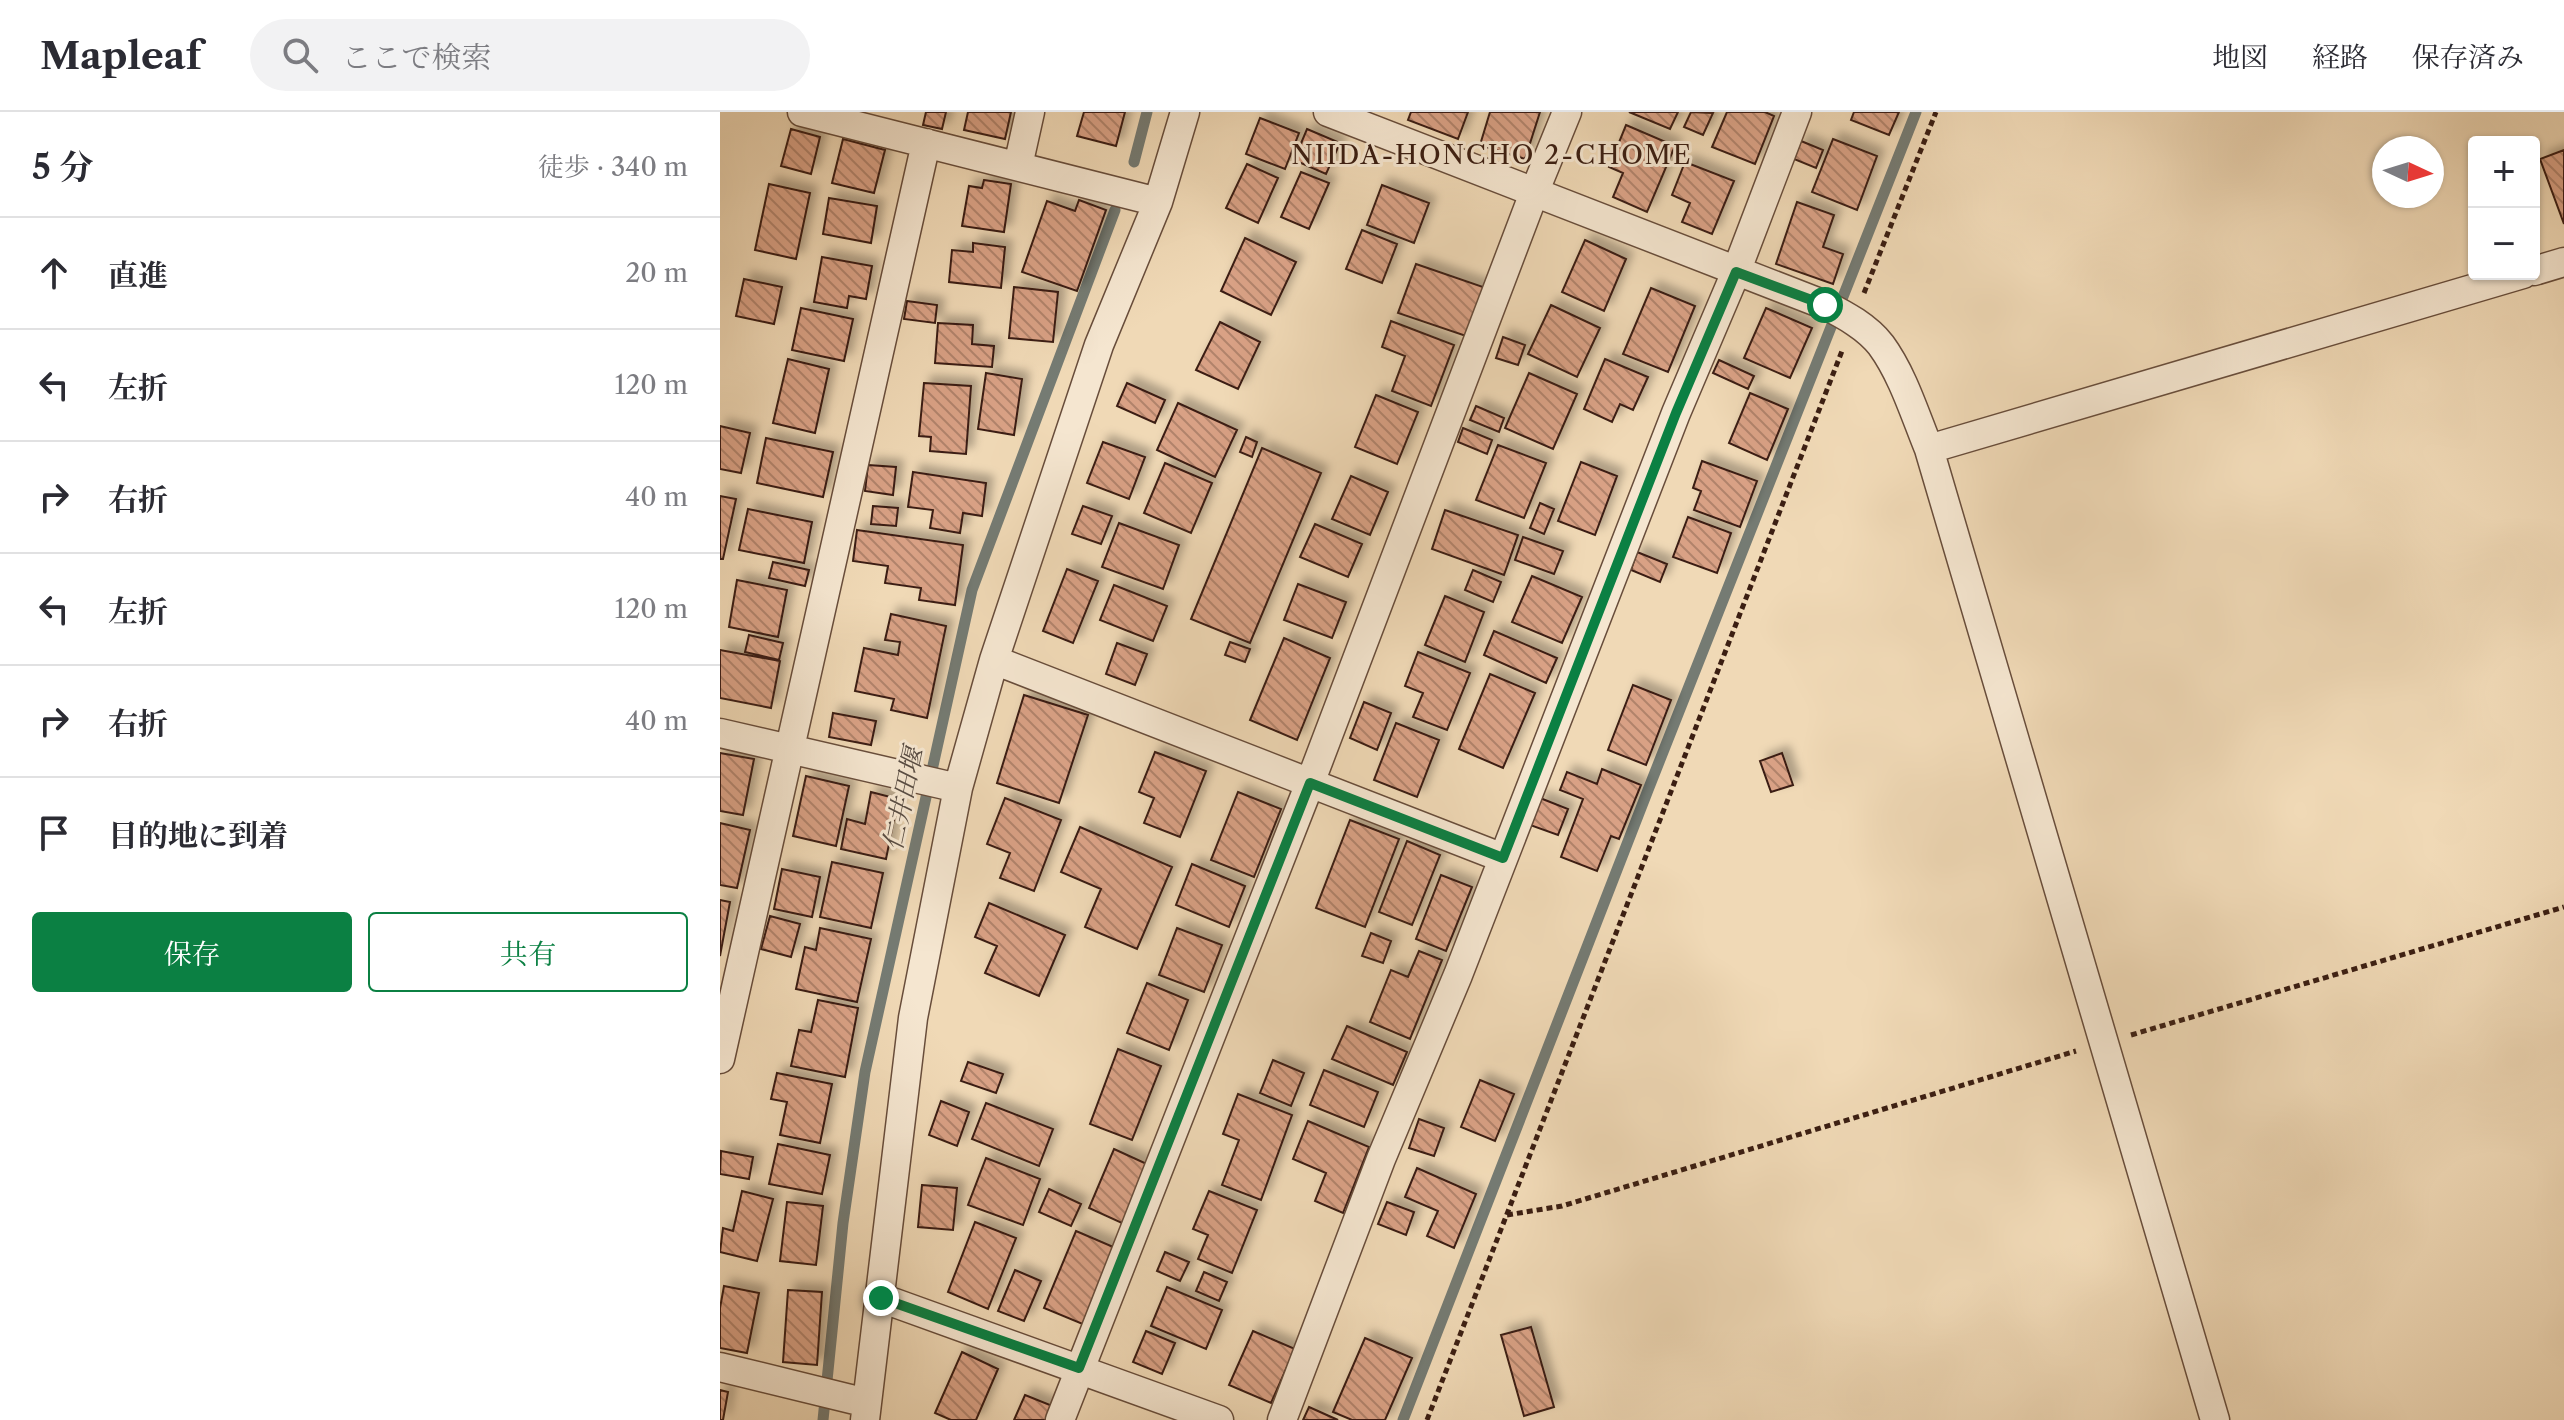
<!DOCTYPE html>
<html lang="ja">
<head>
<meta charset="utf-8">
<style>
	:root { --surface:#fff; --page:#f2f2f3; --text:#2b2b33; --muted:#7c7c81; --line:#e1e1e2; --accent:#0b8043 }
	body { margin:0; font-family:"Libre Caslon Text","Noto Serif JP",serif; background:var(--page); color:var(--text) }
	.controls { position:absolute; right:24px; top:24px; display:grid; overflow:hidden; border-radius:8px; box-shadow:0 2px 6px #0004 }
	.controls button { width:72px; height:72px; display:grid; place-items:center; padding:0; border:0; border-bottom:2px solid var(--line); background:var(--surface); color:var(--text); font:40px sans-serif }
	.compass { position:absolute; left:1652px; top:24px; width:72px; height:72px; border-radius:50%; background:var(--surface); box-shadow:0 2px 6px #0004; rotate:94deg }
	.stop { position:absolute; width:24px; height:24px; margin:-18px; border:6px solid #0b8043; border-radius:50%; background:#fff }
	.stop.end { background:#0b8043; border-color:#fff; box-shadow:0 2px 8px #0008 }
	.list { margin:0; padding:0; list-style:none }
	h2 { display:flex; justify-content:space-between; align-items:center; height:104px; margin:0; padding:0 32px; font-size:34px }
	h2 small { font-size:26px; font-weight:400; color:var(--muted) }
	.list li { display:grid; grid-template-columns:52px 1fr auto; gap:24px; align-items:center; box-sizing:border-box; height:112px; padding:0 32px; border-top:2px solid var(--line) }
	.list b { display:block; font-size:30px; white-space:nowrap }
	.list em { font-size:26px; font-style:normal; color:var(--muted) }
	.actions { display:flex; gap:16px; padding:24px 32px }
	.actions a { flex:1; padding:18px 0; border:2px solid var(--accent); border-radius:8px; text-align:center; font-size:28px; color:var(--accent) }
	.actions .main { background:var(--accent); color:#fff }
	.icon { flex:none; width:44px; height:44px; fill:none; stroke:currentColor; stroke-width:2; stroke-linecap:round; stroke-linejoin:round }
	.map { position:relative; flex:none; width:1844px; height:1308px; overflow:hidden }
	header { display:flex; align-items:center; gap:48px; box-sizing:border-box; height:112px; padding:0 40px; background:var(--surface); border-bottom:2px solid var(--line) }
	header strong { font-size:38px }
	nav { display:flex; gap:44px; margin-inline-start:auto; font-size:28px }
	.search { width:560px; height:72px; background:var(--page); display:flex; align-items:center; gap:20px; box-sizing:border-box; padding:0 28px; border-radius:44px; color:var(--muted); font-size:30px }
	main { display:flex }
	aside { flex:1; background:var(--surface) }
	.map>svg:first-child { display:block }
</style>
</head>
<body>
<header>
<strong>Mapleaf</strong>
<div class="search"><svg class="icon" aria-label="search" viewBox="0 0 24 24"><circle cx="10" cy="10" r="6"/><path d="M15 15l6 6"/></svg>ここで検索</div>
<nav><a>地図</a><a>経路</a><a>保存済み</a></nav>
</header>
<main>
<aside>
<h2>5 分<small>徒歩 · 340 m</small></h2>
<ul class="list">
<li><svg class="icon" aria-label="ahead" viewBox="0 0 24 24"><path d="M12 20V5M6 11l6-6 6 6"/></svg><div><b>直進</b></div><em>20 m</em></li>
<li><svg class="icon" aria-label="left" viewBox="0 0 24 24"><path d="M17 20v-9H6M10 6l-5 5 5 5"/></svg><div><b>左折</b></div><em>120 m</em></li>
<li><svg class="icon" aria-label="right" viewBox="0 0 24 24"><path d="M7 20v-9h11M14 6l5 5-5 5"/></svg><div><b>右折</b></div><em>40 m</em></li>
<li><svg class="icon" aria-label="left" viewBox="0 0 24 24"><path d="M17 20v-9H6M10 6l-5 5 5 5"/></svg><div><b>左折</b></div><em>120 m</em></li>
<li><svg class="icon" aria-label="right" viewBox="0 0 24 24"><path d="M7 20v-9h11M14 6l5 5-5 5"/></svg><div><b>右折</b></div><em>40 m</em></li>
<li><svg class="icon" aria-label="arrive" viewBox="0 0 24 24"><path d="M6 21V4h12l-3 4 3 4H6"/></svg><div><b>目的地に到着</b></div></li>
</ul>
<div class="actions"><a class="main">保存</a><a>共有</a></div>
</aside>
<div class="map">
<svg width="1844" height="1308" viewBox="0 0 1844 1308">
	<defs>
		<pattern id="building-back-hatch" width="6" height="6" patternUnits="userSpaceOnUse" patternTransform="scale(2)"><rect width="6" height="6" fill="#d9a185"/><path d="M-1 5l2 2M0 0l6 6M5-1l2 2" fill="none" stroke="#b1836b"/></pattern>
		<filter id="shadow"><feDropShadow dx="7" dy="-7" stdDeviation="4" flood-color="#0004"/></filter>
	</defs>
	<rect width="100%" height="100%" fill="#f0d9b6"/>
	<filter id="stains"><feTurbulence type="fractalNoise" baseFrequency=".0025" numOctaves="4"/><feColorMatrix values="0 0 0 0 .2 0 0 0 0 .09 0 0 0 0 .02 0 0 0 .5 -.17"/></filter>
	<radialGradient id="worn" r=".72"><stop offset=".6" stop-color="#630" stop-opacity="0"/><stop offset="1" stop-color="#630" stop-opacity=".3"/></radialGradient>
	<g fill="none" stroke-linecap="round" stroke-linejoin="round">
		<path stroke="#757b73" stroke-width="11" d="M 414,50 L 427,0
			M 103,1308 L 123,1111 L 145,960 L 252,478 L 395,98
			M 683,1308 L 928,678 L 1196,0"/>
	</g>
	<path fill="url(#building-back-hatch)" stroke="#3b1e12" stroke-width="2" filter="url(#shadow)" d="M 206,0 L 226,0 L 222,17 L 203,13 Z
		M 248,0 L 291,0 L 285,27 L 244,18 Z
		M 364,0 L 405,0 L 396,34 L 357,24 Z
		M 691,0 L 748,0 L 738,27 L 688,8 Z
		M 770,0 L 820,0 L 805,47 L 760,33 Z
		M 909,0 L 958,0 L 950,17 Z
		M 971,0 L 993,1 L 983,23 L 964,15 Z
		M 1007,0 L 1045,0 L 1054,4 L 1035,52 L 992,35 Z
		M 1134,0 L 1179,0 L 1169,23 L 1131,8 Z
		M 540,6 L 579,21 L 565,57 L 526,42 Z
		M 906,13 L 955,34 L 927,100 L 893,85 L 903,61 L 889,55 Z
		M 71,17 L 100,25 L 91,62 L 61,54 Z
		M 587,17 L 620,31 L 606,62 L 574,48 Z
		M 123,27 L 165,38 L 154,81 L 112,71 Z
		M 1113,27 L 1157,44 L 1137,98 L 1092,80 Z
		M 1081,29 L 1103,38 L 1096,56 L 1074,47 Z
		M 1844,38 L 1844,112 L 1820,47 Z
		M 965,50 L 1014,69 L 992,122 L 962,110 L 970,91 L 952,83 Z
		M 527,52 L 558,66 L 538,111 L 506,96 Z
		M 581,60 L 609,71 L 589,117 L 561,105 Z
		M 264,68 L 291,72 L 284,120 L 242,114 L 249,74 L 262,76 Z
		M 49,72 L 90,81 L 76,147 L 35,138 Z
		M 662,73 L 709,91 L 694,131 L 647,113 Z
		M 109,86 L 157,94 L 151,131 L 103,122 Z
		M 359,88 L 386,98 L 357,179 L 302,160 L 327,89 L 355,99 Z
		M 1077,90 L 1114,103 L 1103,135 L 1123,142 L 1113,172 L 1056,152 Z
		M 642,118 L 677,132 L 662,171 L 626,157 Z
		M 525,126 L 576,150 L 551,203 L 501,179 Z
		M 865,128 L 906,147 L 884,199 L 842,180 Z
		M 253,131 L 285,135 L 281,176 L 229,170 L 232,138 L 253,140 Z
		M 102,145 L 152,154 L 146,187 L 129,184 L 127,196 L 94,190 Z
		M 696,152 L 766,176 L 749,225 L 678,201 Z
		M 24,167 L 62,175 L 54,212 L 16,204 Z
		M 294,175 L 338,180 L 333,230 L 289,226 Z
		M 931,176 L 975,194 L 948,260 L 903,242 Z
		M 187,189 L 217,193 L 215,211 L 184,207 Z
		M 831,193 L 880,216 L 857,265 L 808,242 Z
		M 81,196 L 133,207 L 124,249 L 72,238 Z
		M 1046,196 L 1092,216 L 1070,266 L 1024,246 Z
		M 671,209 L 734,233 L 711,294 L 672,279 L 685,244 L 662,235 Z
		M 500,210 L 540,230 L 518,277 L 476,258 Z
		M 218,211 L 253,213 L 252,232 L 274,234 L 272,255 L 215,251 Z
		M 783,225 L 805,233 L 798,253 L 776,246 Z
		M 68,247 L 109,257 L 95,321 L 53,311 Z
		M 885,247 L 928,265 L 913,298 L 900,292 L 892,310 L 864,297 Z
		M 999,248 L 1034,264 L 1028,277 L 993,261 Z
		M 266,261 L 302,267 L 294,323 L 258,317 Z
		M 809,261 L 857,282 L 833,337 L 785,316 Z
		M 204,271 L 251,274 L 246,342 L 210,339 L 211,325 L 199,324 Z
		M 407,271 L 445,288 L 435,311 L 397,294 Z
		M 1030,281 L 1068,297 L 1047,348 L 1009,331 Z
		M 656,283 L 698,300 L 677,352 L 635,335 Z
		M 458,291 L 517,318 L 495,365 L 437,338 Z
		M 756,294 L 784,306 L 779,320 L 750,308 Z
		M 0,314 L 30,321 L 21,361 L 0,357 Z
		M 743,316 L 772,328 L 767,342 L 738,330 Z
		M 526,325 L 537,330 L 532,345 L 520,340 Z
		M 46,326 L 113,340 L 103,385 L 37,371 Z
		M 383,330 L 425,345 L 409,387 L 367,371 Z
		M 778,333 L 826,351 L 804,406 L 756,388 Z
		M 542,336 L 601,361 L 530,531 L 471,507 Z
		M 982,349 L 1037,369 L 1020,415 L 974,398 L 981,379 L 973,376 Z
		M 861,350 L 897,364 L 875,423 L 838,409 Z
		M 445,351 L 492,371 L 471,421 L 424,401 Z
		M 148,353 L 176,355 L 173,383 L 145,379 Z
		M 193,360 L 266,371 L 262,404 L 243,401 L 240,421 L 210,416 L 213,398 L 188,395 Z
		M 631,364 L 668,380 L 650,423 L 612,407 Z
		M 0,384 L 16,387 L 3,447 L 0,447 Z
		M 820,391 L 834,397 L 824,422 L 810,416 Z
		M 153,394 L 178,396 L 176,414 L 151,412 Z
		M 363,394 L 392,404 L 381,432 L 352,422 Z
		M 28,397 L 92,410 L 84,451 L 19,438 Z
		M 725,398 L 798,423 L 784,463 L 712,437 Z
		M 968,405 L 1011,421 L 997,461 L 953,445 Z
		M 399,411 L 459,433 L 443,477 L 382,455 Z
		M 595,412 L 642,432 L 628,465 L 580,445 Z
		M 137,418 L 243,433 L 235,493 L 199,488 L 201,476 L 165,471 L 168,454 L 133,449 Z
		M 803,425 L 843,439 L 834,462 L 795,448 Z
		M 917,440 L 947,452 L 940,470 L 911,458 Z
		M 53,450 L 89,458 L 85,474 L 49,466 Z
		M 347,457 L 378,469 L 353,531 L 323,519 Z
		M 753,458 L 781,470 L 773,490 L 745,478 Z
		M 812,464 L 862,485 L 842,531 L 792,510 Z
		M 17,468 L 67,478 L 58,525 L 9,515 Z
		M 578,472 L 626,490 L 612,526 L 564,508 Z
		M 394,473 L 447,494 L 433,529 L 380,508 Z
		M 725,484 L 764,500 L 745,550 L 705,533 Z
		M 171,502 L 226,514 L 207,606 L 171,598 L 174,587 L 135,579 L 144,536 L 178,543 L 180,530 L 165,528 Z
		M 774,519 L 837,546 L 826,571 L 764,543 Z
		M 29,523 L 63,531 L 59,548 L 25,540 Z
		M 564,526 L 610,546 L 577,628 L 530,608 Z
		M 510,530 L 530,537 L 525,550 L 505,543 Z
		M 397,531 L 427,542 L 415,573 L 386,562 Z
		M 0,538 L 60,549 L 51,596 L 0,586 Z
		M 698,540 L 750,561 L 727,618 L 693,605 L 703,581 L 685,574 Z
		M 770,562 L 815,581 L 783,656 L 739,637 Z
		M 913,573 L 951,588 L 926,653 L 888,638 Z
		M 304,583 L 368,603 L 339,691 L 277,671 Z
		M 644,590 L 671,601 L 657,638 L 630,626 Z
		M 113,601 L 156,609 L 151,633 L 109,625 Z
		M 676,611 L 719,628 L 697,685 L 654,668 Z
		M 435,640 L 486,659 L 460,725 L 424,711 L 434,686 L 419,680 Z
		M 0,641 L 34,647 L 23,703 L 0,699 Z
		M 1062,641 L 1073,673 L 1051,680 L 1040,649 Z
		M 882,657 L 921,673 L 899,727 L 891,724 L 877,759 L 841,745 L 863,687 L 840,678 L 847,660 L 877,672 Z
		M 86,664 L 129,674 L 116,734 L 73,724 Z
		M 151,680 L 178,687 L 166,747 L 121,737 L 127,707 L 145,712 Z
		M 518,680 L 561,697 L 534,765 L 491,748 Z
		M 285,686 L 341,708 L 314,779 L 280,766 L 290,741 L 267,732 Z
		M 820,686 L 848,697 L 838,723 L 810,713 Z
		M 630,708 L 679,727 L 645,815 L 596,796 Z
		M 0,711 L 30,718 L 17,776 L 0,773 Z
		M 360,715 L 452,755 L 417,837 L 365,815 L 381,777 L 341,760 Z
		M 687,729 L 720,743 L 692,813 L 659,800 Z
		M 112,750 L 163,761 L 151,816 L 100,805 Z
		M 472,752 L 525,774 L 509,815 L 456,793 Z
		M 62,757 L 100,765 L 92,805 L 54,797 Z
		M 721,763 L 752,775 L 726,839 L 696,827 Z
		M 0,788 L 10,790 L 0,844 Z
		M 269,791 L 345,823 L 319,884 L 265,861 L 277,834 L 255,825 Z
		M 50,804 L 80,812 L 71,845 L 41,837 Z
		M 100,816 L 151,827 L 137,890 L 76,877 L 85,835 L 96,838 Z
		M 457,816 L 502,833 L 484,880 L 439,863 Z
		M 651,821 L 671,829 L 663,851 L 642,844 Z
		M 699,839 L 722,848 L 690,927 L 650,910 L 671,858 L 688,865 Z
		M 427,871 L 468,888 L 449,938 L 407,921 Z
		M 98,888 L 138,896 L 125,965 L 71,954 L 79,918 L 91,920 Z
		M 627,914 L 687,940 L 673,973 L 612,947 Z
		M 398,937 L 441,954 L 412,1028 L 370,1012 Z
		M 553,948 L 584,961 L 571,994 L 540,981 Z
		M 248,950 L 283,962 L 276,981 L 241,969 Z
		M 604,958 L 658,980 L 644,1015 L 590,993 Z
		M 57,961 L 112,972 L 100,1031 L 60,1023 L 67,990 L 51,987 Z
		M 760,968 L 794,982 L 775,1029 L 741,1015 Z
		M 518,982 L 572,1003 L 541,1088 L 502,1073 L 519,1028 L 503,1022 Z
		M 221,989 L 249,1000 L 237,1034 L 209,1023 Z
		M 266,991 L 333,1017 L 319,1054 L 252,1027 Z
		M 699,1007 L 724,1016 L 714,1044 L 689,1036 Z
		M 588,1009 L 649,1035 L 623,1101 L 595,1089 L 606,1061 L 573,1047 Z
		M 58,1032 L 110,1043 L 102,1082 L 49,1072 Z
		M 394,1037 L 429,1053 L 404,1112 L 369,1096 Z
		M 1,1039 L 33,1045 L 29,1067 L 0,1062 Z
		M 266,1046 L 320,1067 L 303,1113 L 248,1093 Z
		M 697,1056 L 756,1082 L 734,1136 L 707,1124 L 718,1099 L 685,1085 Z
		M 202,1073 L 237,1076 L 233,1118 L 198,1115 Z
		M 329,1077 L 361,1092 L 351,1114 L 319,1100 Z
		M 22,1079 L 53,1087 L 37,1149 L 0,1140 L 3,1116 L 13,1119 Z
		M 489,1079 L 537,1098 L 512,1161 L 478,1147 L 488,1123 L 473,1117 Z
		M 67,1090 L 103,1094 L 96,1153 L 60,1149 Z
		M 667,1090 L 694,1100 L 686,1123 L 658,1112 Z
		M 255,1110 L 296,1126 L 268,1197 L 228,1180 Z
		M 356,1119 L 398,1137 L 365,1213 L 324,1196 Z
		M 445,1140 L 469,1150 L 460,1169 L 437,1159 Z
		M 295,1158 L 321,1169 L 304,1209 L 278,1199 Z
		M 484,1160 L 507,1170 L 499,1189 L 476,1179 Z
		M 4,1174 L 39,1181 L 27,1241 L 0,1236 L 0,1196 Z
		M 447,1175 L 502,1198 L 486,1237 L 431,1214 Z
		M 68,1178 L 102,1180 L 97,1253 L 63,1250 Z
		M 811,1215 L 834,1295 L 804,1304 L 781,1223 Z
		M 426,1219 L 455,1231 L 442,1262 L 413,1250 Z
		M 533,1219 L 575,1237 L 551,1291 L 509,1273 Z
		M 645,1226 L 692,1246 L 665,1308 L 632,1308 L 613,1300 Z
		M 242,1240 L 278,1257 L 256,1308 L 231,1308 L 215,1301 Z
		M 0,1278 L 8,1280 L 3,1308 L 0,1308 Z
		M 305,1283 L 335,1295 L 330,1308 L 294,1308 Z
		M 589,1295 L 618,1308 L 583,1308 Z"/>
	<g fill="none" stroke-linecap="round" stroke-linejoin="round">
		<g stroke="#684d3b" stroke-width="31">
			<path id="street" d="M 82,0 L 438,90
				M 608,0 L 1105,193 C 1125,203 1147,215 1161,233 C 1183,263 1195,303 1209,337 L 1495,1308
				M 298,54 L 310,0
				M 1814,159 L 1844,150
				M 1209,337 L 1803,162
				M 274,548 L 783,746
				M 0,621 L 238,676
				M 0,947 L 206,31
				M 161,1186 L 499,1308
				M 0,1255 L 147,1291
				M 145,1308 L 193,906 L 238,676 L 274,548 L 379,233 L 438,90 L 465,0
				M 340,1308 L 590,671 L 814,81 L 847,0
				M 562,1308 L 661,1047 L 738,863 L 956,301 L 1016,160 L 1077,0"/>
		</g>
		<path stroke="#3b1e12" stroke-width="5" stroke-dasharray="6 4" stroke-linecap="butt" d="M 1144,181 L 1216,0
			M 1411,923 L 1844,795
			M 787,1103 L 842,1094 L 1356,939
			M 707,1308 L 1122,239"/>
		<use href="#street" stroke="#f5e6d0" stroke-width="28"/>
	</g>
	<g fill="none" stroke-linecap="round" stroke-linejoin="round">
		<path stroke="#0b8043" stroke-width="10" d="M 161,1186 L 359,1256 L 590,671 L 783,746 L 956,301 L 1016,160 L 1105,193"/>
	</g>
	<g text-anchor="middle" stroke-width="6" stroke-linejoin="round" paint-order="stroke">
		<g font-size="26" letter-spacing="2" fill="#3b1e12" stroke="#f5e6d0">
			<text x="772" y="52">NIIDA-HONCHO 2-CHOME</text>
		</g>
		<g font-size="26" font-style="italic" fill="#584c43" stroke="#f5e6d0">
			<text transform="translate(183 687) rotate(-78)" y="9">仁井田堰</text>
		</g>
	</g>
	<rect width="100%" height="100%" filter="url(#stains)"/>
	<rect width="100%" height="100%" fill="url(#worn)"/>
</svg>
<div class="controls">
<button>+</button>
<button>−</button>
</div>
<svg class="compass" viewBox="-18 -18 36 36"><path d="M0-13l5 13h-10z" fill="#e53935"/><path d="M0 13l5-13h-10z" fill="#7c7c81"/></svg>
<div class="stop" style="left:1105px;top:193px"></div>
<div class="stop end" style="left:161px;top:1186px"></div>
</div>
</main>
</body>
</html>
